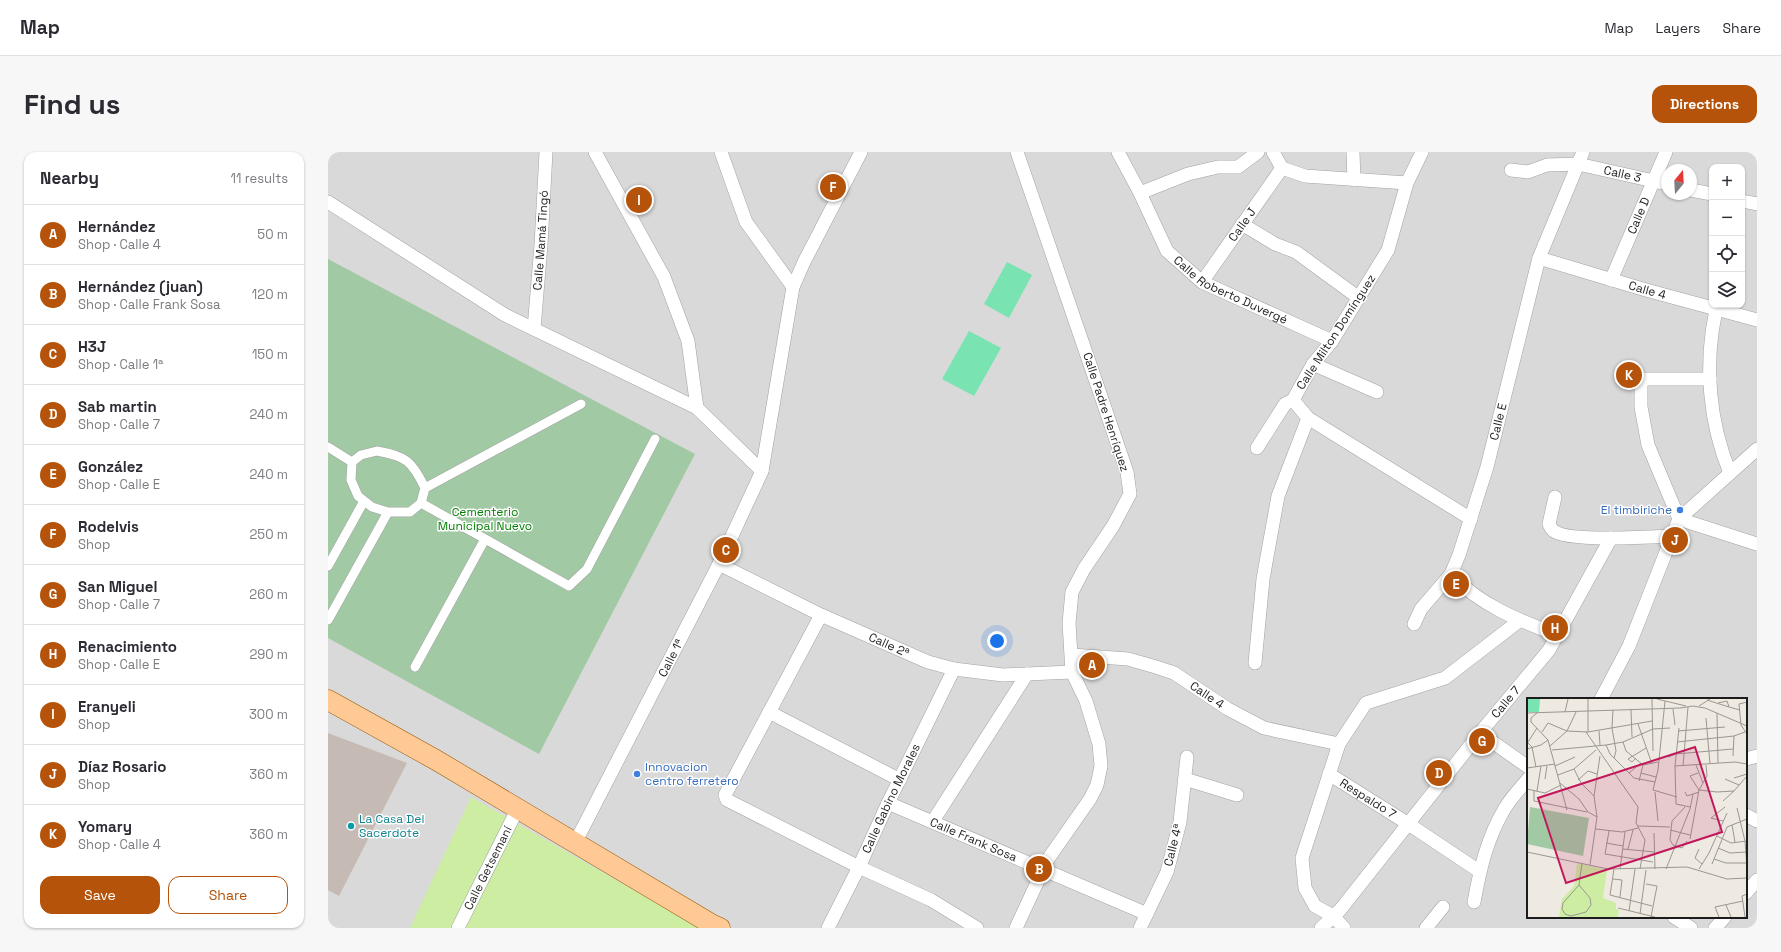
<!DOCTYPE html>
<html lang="en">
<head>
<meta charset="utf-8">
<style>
	:root { --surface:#fff; --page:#f7f7f7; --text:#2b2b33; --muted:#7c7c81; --line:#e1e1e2; --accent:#b45309 }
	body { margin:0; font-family:"Space Grotesk",sans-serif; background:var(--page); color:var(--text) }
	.controls { position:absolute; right:12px; top:12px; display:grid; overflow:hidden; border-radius:8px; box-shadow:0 1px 3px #0004 }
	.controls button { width:36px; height:36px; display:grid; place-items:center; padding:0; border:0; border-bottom:1px solid var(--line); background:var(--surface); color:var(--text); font:20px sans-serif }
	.compass { position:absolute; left:1333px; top:12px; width:36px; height:36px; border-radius:50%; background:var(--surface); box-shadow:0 1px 3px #0004; rotate:18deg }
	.you { position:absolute; left:669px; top:489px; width:14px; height:14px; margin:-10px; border:3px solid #fff; border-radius:50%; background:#1a73e8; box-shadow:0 0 0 6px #1a73e833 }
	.badge { display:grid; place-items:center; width:26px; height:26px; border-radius:50%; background:var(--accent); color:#fff; font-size:13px; font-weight:700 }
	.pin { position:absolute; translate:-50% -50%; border:2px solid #fff; box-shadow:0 1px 4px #0006 }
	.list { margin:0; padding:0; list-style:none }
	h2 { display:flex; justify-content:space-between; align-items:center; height:52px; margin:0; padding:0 16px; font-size:17px }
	h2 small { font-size:13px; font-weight:400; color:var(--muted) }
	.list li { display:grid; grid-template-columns:26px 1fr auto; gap:12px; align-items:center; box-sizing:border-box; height:60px; padding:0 16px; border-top:1px solid var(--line) }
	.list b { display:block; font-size:15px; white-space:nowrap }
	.list p { margin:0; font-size:13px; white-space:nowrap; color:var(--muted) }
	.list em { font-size:13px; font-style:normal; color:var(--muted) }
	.actions { display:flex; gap:8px; padding:12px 16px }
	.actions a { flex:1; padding:9px 0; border:1px solid var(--accent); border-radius:12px; text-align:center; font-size:14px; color:var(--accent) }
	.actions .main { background:var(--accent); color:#fff }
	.icon { flex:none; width:22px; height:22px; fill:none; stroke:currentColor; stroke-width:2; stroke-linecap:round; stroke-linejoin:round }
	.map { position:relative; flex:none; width:1429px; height:776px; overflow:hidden; border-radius:12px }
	header { display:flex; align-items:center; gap:24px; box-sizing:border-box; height:56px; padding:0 20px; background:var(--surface); border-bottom:1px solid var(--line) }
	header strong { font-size:19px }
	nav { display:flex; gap:22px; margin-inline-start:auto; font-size:14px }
	.intro { display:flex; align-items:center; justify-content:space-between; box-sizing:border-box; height:96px; padding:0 24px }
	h1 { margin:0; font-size:28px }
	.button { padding:10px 18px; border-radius:12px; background:var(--accent); color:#fff; font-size:14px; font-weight:700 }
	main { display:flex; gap:24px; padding:0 24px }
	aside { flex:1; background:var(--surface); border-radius:12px; box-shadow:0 1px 3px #0004 }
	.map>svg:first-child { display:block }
</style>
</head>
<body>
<header>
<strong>Map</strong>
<nav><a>Map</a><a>Layers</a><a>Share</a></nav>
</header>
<div class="intro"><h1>Find us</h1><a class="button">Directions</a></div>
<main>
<aside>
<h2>Nearby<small>11 results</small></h2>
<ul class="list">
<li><span class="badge">A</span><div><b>Hernández</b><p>Shop · Calle 4</p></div><em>50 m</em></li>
<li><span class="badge">B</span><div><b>Hernández (juan)</b><p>Shop · Calle Frank Sosa</p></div><em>120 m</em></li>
<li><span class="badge">C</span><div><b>H3J</b><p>Shop · Calle 1ª</p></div><em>150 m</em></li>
<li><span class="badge">D</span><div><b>Sab martin</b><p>Shop · Calle 7</p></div><em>240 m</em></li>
<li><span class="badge">E</span><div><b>González</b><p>Shop · Calle E</p></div><em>240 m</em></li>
<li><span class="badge">F</span><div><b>Rodelvis</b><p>Shop</p></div><em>250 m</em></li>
<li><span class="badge">G</span><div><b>San Miguel</b><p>Shop · Calle 7</p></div><em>260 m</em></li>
<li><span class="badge">H</span><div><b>Renacimiento</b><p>Shop · Calle E</p></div><em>290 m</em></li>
<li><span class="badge">I</span><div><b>Eranyeli</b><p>Shop</p></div><em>300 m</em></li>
<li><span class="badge">J</span><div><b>Díaz Rosario</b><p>Shop</p></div><em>360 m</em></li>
<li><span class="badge">K</span><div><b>Yomary</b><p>Shop · Calle 4</p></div><em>360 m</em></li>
</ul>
<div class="actions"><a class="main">Save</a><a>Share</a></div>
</aside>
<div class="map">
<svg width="1429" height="776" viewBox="0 0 1429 776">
	<rect width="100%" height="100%" fill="#eee9e1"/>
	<path fill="#dad9d9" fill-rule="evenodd" d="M 0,0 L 1429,0 L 1429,776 L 0,776 ZM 1384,15 L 1414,15 L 1414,153 L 1384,153 ZM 1339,18 L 1363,18 L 1363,42 L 1339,42 ZM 1200,547 L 1418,547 L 1418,765 L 1200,765 Z"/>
	<path fill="#cdeda3" d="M 143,645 L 372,776 L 82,776 Z"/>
	<path fill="#a1c9a4" d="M 0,107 L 367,302 L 211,602 L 0,486 Z"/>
	<path fill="#79e3b2" d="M 679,110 L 704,123 L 681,166 L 656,152 Z
		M 641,179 L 673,196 L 646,244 L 614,227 Z"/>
	<path fill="#c6bab4" d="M 0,581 L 79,611 L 11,744 L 0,738 Z"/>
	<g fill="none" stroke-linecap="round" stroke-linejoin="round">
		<g stroke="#a3a3a3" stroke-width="10">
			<path id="pedestrian" d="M 0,295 L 24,310
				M 49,299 C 78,304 84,309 97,336 L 93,351 L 82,360 L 60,360 L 44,355 L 30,344 L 23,328 L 24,310 L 33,303 Z
				M 97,336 L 253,252
				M 93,351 L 241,434 L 259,417 L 327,287
				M 0,414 L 36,349
				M 0,468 L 60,360
				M 87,515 L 157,387"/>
		</g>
		<g stroke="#a3a3a3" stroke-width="14">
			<g id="minor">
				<path d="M 267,0 L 336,125 L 360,189 L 369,256 L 434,319 L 465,135 L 476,110 L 533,0"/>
				<path d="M 393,0 L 418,70 L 465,135"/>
				<path id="s1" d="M 790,0 L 812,41 L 839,99 L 874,130 L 1004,189"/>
				<path d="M 945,0 L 954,16 L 977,24 L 1079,31"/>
				<path d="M 1025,0 L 1026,28"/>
				<path d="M 1094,0 L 1079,31 L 1060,98 L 1004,189 L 985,212 L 965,248 L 980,266 L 1143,367"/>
				<path id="s2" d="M 1183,18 L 1200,20 L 1219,13 L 1250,12 L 1339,32"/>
				<path d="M 1363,38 L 1384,42"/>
				<path d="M 812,41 L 860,22 L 890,15 L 910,15 L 930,0"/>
				<path d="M 1414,49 L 1429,52"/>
				<path d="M 0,50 L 177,163 L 369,256"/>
				<path d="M 914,72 L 947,92 L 968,100 L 1031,146"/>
				<path id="s3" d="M 1211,106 L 1318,138 L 1429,168"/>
				<path id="s4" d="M 1283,128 L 1338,0"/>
				<path id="s5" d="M 874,130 L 954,16"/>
				<path d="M 1388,158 C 1376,212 1381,270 1402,321"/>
				<path id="s6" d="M 206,177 L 213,93 L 218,0"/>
				<path d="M 985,212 L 1049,240"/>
				<path d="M 1382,227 L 1313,227 L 1313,255 L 1320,293 L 1351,367 L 1429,392"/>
				<path d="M 929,296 L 957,252 L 965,248"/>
				<path d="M 1227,345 L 1221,372 C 1222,374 1224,378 1226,379 C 1240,390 1323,385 1344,384"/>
				<path d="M 391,412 L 493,463 L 600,510 L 626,517 L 675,523 L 744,520"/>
				<path d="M 493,463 L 397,643 L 399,648 L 531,715 L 603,748 L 649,776"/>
				<path d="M 1086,472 L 1093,457 L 1123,422"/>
				<path id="s7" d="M 1230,483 C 1192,469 1151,453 1123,422 L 1131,403 L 1159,315 L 1211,106 L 1255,0"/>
				<path id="s8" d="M 744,503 L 800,507 L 828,515 L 846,521 L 900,557 L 936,576 L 1011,592"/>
				<path d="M 927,511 L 935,427 L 950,344 L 980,266"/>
				<path d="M 1273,547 L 1301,494 L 1351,367 L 1429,297"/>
				<path d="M 441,560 L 572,628"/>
				<path d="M 1152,581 L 1200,615"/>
				<path d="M 1418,607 L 1429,604"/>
				<path id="s9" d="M 1001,622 L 1079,671 L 1151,719"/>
				<path d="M 857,627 L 909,643"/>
				<path id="s10" d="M 560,651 L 819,762"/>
				<path d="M 1418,663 L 1429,669"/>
				<path d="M 605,669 L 699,522"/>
				<path d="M 247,691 L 391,412 L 434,319"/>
				<path d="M 1418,741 L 1429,728"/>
				<path d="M 1146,750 C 1152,717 1159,686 1177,656 C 1183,646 1192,636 1200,627"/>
				<path d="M 1346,765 L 1363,776"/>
				<path id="s11" d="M 130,776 L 190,656"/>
				<path id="s12" d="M 500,776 L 531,715 L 560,651 L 626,517"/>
				<path d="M 688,776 L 720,707 L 762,647 L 769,633 L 773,614 L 771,592 L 758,549 L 744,520 L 741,471 L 744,440 L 756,417 L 785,374 L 802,342 L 799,320 L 689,0"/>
				<path d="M 812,776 L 839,720 L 852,670 L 859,605"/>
				<path id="s13" d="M 993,776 L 1012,758 L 1152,581 L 1221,498 L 1283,386"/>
				<path d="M 1016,776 L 1005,764 L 987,754 L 977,736 L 974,706 L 1011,592 L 1038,551 L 1117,526 L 1191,469"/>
				<path d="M 1098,776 L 1115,755"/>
				<path d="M 1387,776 L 1397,765"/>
			</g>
		</g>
		<g stroke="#955700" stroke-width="21">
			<path id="primary" d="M 0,548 L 108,608 L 385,773 L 392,776"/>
		</g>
		<use href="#pedestrian" stroke="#fff" stroke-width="9"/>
		<use href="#minor" stroke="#fff" stroke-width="13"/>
		<use href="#primary" stroke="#ffc996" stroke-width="20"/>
	</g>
	<g fill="#3f7fe0" stroke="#fff" stroke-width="1.5">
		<circle cx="1352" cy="358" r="4"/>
		<circle cx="309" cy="622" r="4"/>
	</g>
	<circle fill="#0f9aa8" stroke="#fff" stroke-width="1.5" cx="23" cy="674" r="4"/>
	<g text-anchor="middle" stroke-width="3" stroke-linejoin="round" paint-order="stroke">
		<g font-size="12" fill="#1c1c1c" stroke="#fff">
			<text dy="4" stroke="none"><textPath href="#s2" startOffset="114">Calle 3</textPath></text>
			<text dy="4" stroke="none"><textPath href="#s4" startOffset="70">Calle D</textPath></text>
			<text dy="4" stroke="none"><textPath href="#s5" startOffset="70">Calle J</textPath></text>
			<text dy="4" stroke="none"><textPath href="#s6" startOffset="89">Calle Mamá Tingó</textPath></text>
			<text dy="4" stroke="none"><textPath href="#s1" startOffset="186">Calle Roberto Duvergé</textPath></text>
			<text dy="4" stroke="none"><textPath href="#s3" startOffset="113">Calle 4</textPath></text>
			<text transform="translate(1008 180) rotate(-57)" y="4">Calle Milton Domínguez</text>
			<text transform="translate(778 260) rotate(72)" y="4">Calle Padre Henríquez</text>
			<text dy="4" stroke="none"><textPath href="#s7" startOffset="284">Calle E</textPath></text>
			<text transform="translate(561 493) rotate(24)" y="4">Calle 2ª</text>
			<text transform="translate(343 506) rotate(-63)" y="4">Calle 1ª</text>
			<text dy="4" stroke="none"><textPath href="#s8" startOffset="144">Calle 4</textPath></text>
			<text dy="4" stroke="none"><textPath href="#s13" startOffset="292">Calle 7</textPath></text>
			<text dy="4" stroke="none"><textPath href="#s12" startOffset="144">Calle Gabino Morales</textPath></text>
			<text dy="4" stroke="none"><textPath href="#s9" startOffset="46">Respaldo 7</textPath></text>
			<text dy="4" stroke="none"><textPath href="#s10" startOffset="93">Calle Frank Sosa</textPath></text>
			<text transform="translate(845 693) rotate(-76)" y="4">Calle 4ª</text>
			<text dy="4" stroke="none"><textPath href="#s11" startOffset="67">Calle Getsemaní</textPath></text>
		</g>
		<g font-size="12" fill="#366cbe" stroke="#fff" text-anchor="end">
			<text x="1344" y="362">El timbiriche</text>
			<text x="317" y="619" text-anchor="start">Innovacion<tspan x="317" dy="14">centro ferretero</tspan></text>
		</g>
		<g font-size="12" fill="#058005" stroke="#fff">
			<text x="157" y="364">Cementerio<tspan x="157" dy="14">Municipal Nuevo</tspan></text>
		</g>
		<g font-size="12" fill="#0d838f" stroke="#fff" text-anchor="start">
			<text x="31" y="671">La Casa Del<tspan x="31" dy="14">Sacerdote</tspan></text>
		</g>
	</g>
	<g transform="translate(1199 546)">
		<rect width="220" height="220" fill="#eee9e1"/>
		<path d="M 50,165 L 80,172 L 76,200 L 89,205 L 89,211 L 92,212 L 91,219 L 32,219 L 35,201 L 47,188 Z" fill="#cdeda3"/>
		<path d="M 3,109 L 62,120 L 56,158 L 0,146 Z" fill="#a1c9a4"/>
		<path d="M 0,1 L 13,1 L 12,14 L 0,14 Z" fill="#79e3b2"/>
		<path fill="none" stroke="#9a9792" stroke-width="1" d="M 61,1 L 61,34M 125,1 L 126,53M 130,1 L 159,8M 180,2 L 202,9M 138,3 L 131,72 L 126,92 L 150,99M 220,4 L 212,6 L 214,27 L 220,36M 191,5 L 200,3 L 202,9 L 213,12M 172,8 L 183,1M 104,11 L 105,39M 146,11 L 148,27M 86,12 L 85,30 L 89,53 L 87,60M 38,14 L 41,1M 0,15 L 153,10 L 166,8 L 178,10 L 220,28M 10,15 L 4,20 L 4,24 L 21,42 L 40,112M 190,15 L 191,65M 179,20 L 183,66M 111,26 L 125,66M 152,30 L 148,68 L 149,106 L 163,109M 72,33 L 73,47M 151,33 L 198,29M 15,34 L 21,25 L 40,33 L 61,34 L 125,23M 59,34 L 111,109 L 109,125 L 118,142 L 113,171M 0,44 L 5,49 L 9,69M 1,44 L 10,30M 96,44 L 99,53 L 116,67 L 131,64M 150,44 L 207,38 L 218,34M 79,47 L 83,56 L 107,80 L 128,84M 23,48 L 40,33 L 49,14M 0,51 L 14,47 L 21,42M 25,52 L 79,47 L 96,44 L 126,31 L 143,30M 206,58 L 207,38M 141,59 L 149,56 L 206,51M 109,60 L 105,64 L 101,61 L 119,50M 169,67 L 176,85M 28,68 L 48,59M 148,68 L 208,64 L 220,66M 156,68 L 161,9M 0,70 L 28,66M 47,71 L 54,85 L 67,98M 102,75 L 114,65M 114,75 L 129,79M 171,75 L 163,78 L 172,92 L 190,94 L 207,93 L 220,78M 31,77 L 47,71 L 69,52M 207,80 L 220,76M 18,81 L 20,68M 198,81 L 212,87M 51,82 L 61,73 L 70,76M 112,83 L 116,67M 33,85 L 52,101 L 61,114 L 70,119 L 67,98 L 73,58M 0,87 L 0,91 L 18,95 L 34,87M 7,93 L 7,103 L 60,114M 10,93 L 14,68M 128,94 L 131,123M 158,94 L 160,98 L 172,94M 196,103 L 207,93M 158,109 L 145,123 L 143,142 L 146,147 L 155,150 L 160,143M 210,110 L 218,143 L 220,170M 196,123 L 184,120 L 198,109M 205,127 L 208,144M 111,128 L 143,129M 69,131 L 95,134 L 111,130M 143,132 L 163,137M 82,133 L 78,156 L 126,164M 127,135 L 128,171M 190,138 L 204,145 L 220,143M 163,141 L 172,92 L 180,78 L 179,67M 79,145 L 96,148M 191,150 L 203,155 L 220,154M 96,151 L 128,154M 101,151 L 106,132M 172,151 L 168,160 L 175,166M 0,154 L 81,171 L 160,169 L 200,181 L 220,180M 187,161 L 199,165 L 220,165M 185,166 L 200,129 L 220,121M 63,167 L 70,119M 87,171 L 83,197 L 125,208M 93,171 L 98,134M 139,171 L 163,111 L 166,96M 172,171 L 182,155 L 200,115M 86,181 L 95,182 L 93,199M 119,186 L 130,188 L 124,219M 52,187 L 63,200 L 64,207 L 59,214 L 44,218 L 38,216 L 35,211 L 36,205 L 52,187 L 55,165M 199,207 L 204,219M 91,210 L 128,219M 102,213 L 108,171M 113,216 L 119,172M 192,219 L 188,209 L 216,203M 218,219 L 215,198 L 220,196"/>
		<path fill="#c2185b" fill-opacity="0.15" stroke="#c2185b" stroke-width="2" d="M 168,49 L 195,134 L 39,185 L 11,100 Z"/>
		<rect width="220" height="220" fill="none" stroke="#1c1c1c" stroke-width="2"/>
	</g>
</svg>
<div class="controls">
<button>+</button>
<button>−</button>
<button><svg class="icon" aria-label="locate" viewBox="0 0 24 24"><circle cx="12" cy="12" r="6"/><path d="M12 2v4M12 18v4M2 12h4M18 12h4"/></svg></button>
<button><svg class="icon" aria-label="layers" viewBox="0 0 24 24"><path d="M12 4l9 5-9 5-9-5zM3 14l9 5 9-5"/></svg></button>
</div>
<svg class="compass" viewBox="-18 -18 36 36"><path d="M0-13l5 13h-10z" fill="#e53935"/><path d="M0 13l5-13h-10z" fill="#7c7c81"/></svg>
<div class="you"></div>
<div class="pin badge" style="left:764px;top:513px">A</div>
<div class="pin badge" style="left:711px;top:717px">B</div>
<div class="pin badge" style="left:398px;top:398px">C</div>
<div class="pin badge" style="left:1111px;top:621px">D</div>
<div class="pin badge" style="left:1128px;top:432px">E</div>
<div class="pin badge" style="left:505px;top:35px">F</div>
<div class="pin badge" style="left:1154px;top:589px">G</div>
<div class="pin badge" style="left:1227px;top:476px">H</div>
<div class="pin badge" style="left:311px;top:48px">I</div>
<div class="pin badge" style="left:1347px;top:388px">J</div>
<div class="pin badge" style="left:1301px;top:223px">K</div>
</div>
</main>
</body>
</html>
